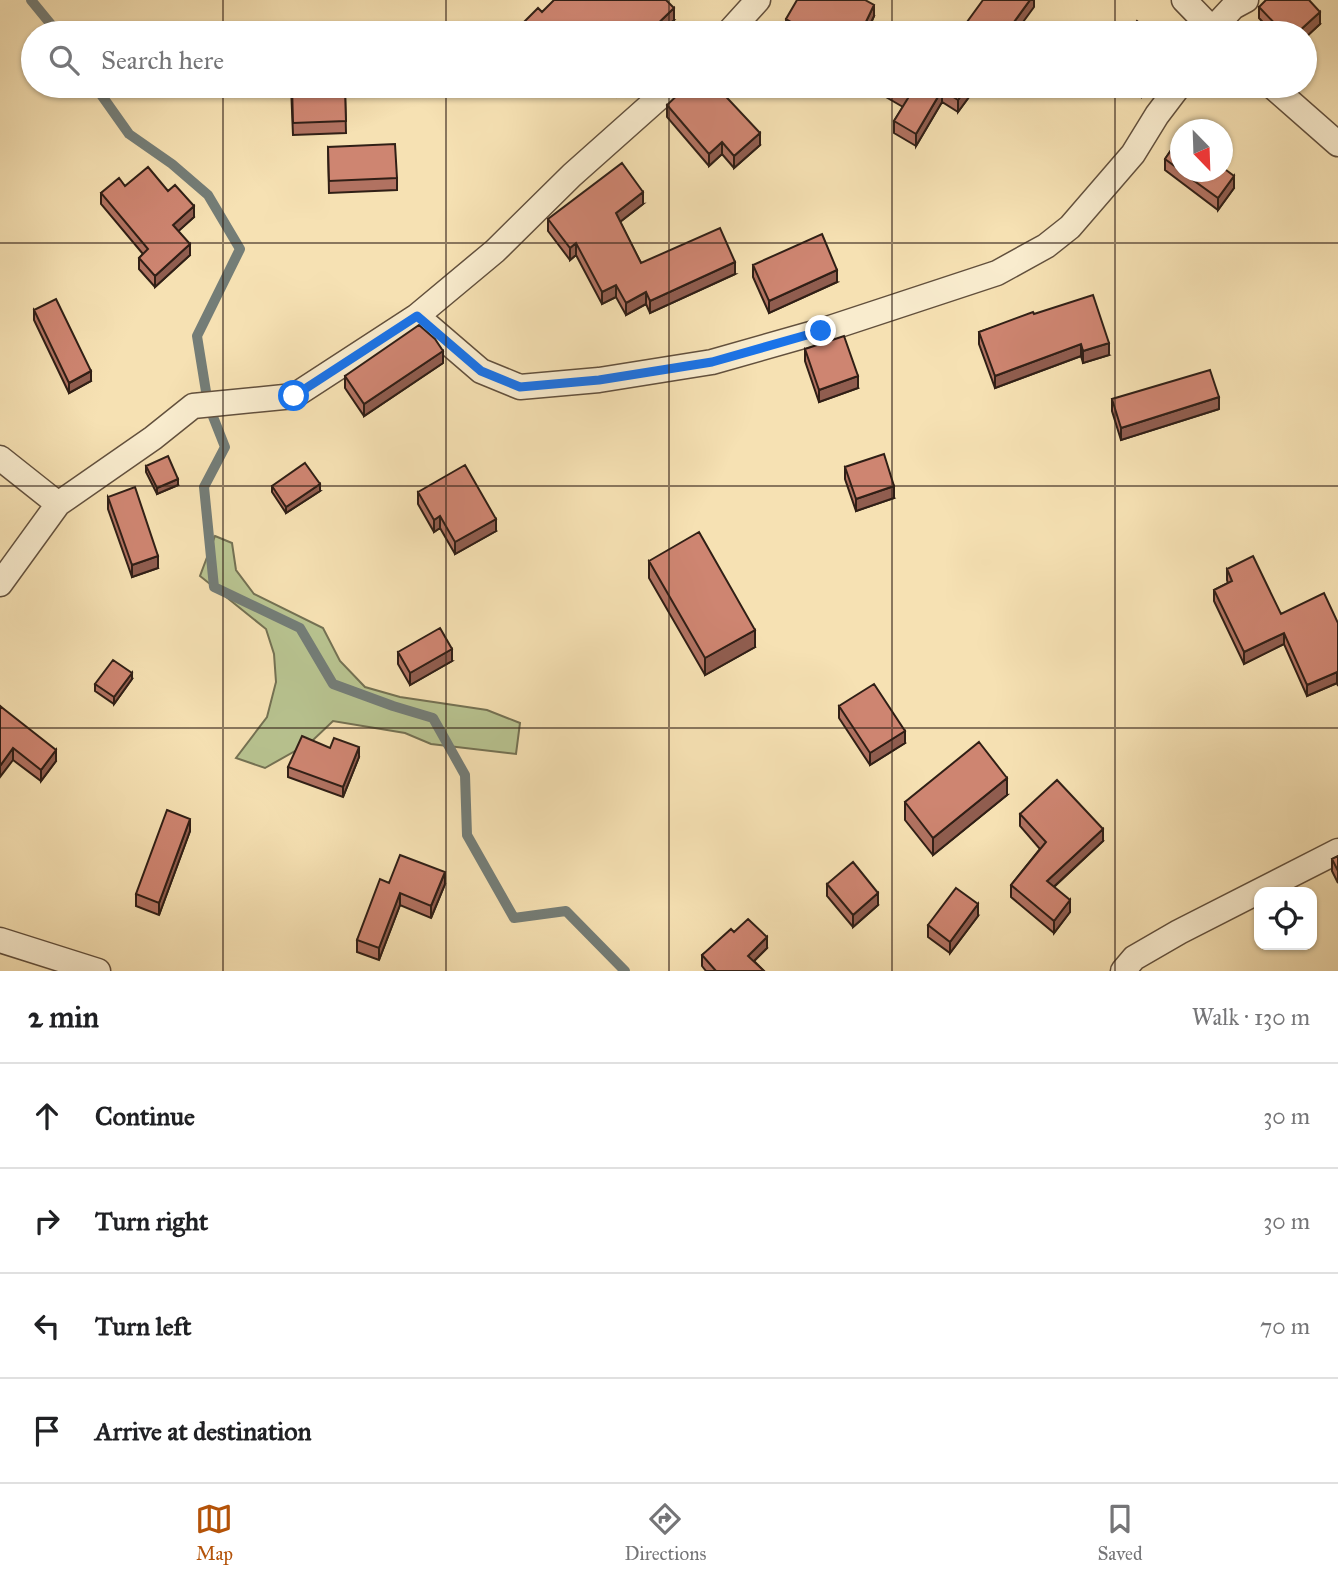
<!DOCTYPE html>
<html lang="en">
<head>
<meta charset="utf-8">
<style>
	:root { --surface:#fff; --page:#f2f2f2; --text:#202124; --muted:#757577; --line:#e0e0e0; --accent:#b45309 }
	body { margin:0; font-family:"IM FELL Great Primer",serif; background:var(--page); color:var(--text) }
	.controls { position:absolute; right:21px; bottom:21px; display:grid; overflow:hidden; border-radius:14px; box-shadow:0 2px 5px #0004 }
	.controls button { width:63px; height:63px; display:grid; place-items:center; padding:0; border:0; border-bottom:2px solid var(--line); background:var(--surface); color:var(--text); font:35px sans-serif }
	.compass { position:absolute; left:1170px; top:119px; width:63px; height:63px; border-radius:50%; background:var(--surface); box-shadow:0 2px 5px #0004; rotate:157deg }
	.stop { position:absolute; width:21px; height:21px; margin:-16px; border:5px solid #1a73e8; border-radius:50%; background:#fff }
	.stop.end { background:#1a73e8; border-color:#fff; box-shadow:0 2px 7px #0008 }
	.list { margin:0; padding:0; list-style:none }
	h2 { display:flex; justify-content:space-between; align-items:center; height:91px; margin:0; padding:0 28px; font-size:30px }
	h2 small { font-size:23px; font-weight:400; color:var(--muted) }
	.list li { display:grid; grid-template-columns:46px 1fr auto; gap:21px; align-items:center; box-sizing:border-box; height:105px; padding:0 28px; border-top:2px solid var(--line) }
	.list b { display:block; font-size:26px; white-space:nowrap }
	.list em { font-size:23px; font-style:normal; color:var(--muted) }
	.icon { flex:none; width:38px; height:38px; fill:none; stroke:currentColor; stroke-width:2; stroke-linecap:round; stroke-linejoin:round }
	.map { position:relative; flex:none; width:1338px; height:971px; overflow:hidden }
	.search { position:absolute; background:var(--surface); box-shadow:0 2px 5px #0004; left:21px; right:21px; top:21px; height:77px; display:flex; align-items:center; gap:18px; box-sizing:border-box; padding:0 24px; border-radius:38px; color:var(--muted); font-size:26px }
	.sheet { height:511px; background:var(--surface) }
	nav { display:flex; justify-content:space-around; align-items:center; box-sizing:border-box; height:98px; border-top:2px solid var(--line); background:var(--surface); font-size:19px; color:var(--muted) }
	nav a { display:grid; justify-items:center; gap:4px }
	nav .on { color:var(--accent) }
	.map>svg:first-child { display:block }
</style>
</head>
<body>
<div class="map">
<svg width="1338" height="971" viewBox="0 0 1338 971">
	<rect width="100%" height="100%" fill="#f6e1b3"/>
	<filter id="stains"><feTurbulence type="fractalNoise" baseFrequency=".00286" numOctaves="4"/><feColorMatrix values="0 0 0 0 .2 0 0 0 0 .09 0 0 0 0 .02 0 0 0 .5 -.17"/></filter>
	<radialGradient id="worn" r=".72"><stop offset=".6" stop-color="#630" stop-opacity="0"/><stop offset="1" stop-color="#630" stop-opacity=".3"/></radialGradient>
	<path fill="#b8c390" stroke="#747153" stroke-width="2" d="M 215,536 L 232,543 L 236,570 L 254,594 L 323,628 L 340,661 L 365,687 L 400,697 L 487,710 L 520,723 L 516,754 L 431,744 L 405,733 L 333,721 L 311,742 L 265,768 L 236,758 L 267,717 L 276,682 L 274,654 L 266,629 L 200,576 Z"/>
	<g fill="none" stroke-linecap="round" stroke-linejoin="round">
		<path stroke="#747d77" stroke-width="10" d="M 31,0 L 58,33
			M 95,86 L 129,134 L 172,164 L 208,195 L 240,249 L 197,336 L 208,404 L 225,447 L 204,487 L 214,587 L 300,628 L 333,684 L 393,706 L 433,718 L 465,775 L 467,835 L 514,918 L 566,911 L 625,971"/>
		<g stroke="#62503d" stroke-width="27">
			<path id="minor" d="M 1184,0 L 1216,33
				M 728,33 L 758,0
				M 1209,33 L 1233,7 L 1246,0
				M 672,86 L 572,175 L 495,251 L 417,316 L 481,371 L 520,387 L 599,380 L 712,362 L 821,331 L 997,273 L 1046,246 L 1070,227 L 1133,154 L 1157,115 L 1179,86
				M 1272,86 L 1338,144
				M 0,458 L 58,504
				M 0,584 L 58,504 L 153,438 L 193,406 L 294,396 L 417,316
				M 0,940 L 98,971
				M 1123,971 L 1134,958 L 1179,932 L 1338,851"/>
		</g>
		<use href="#minor" stroke="#f9ecce" stroke-width="24"/>
	</g>
	<path fill="#b17261" stroke="#301f16" stroke-width="2" d="M 1259,7 L 1320,24 L 1305,38 L 1305,33 L 1273,33 L 1259,18 Z
		M 542,12 L 674,20 L 660,33 L 521,33 L 521,25 Z
		M 874,16 L 867,33 L 789,33 L 786,31 L 786,19 Z
		M 291,86 L 335,90 L 345,90 L 346,133 L 293,135 Z
		M 607,86 L 629,86 L 617,96 Z
		M 867,86 L 977,86 L 958,112 L 942,102 L 916,146 L 894,133 L 894,121 L 903,107 Z
		M 1128,86 L 1149,86 L 1142,96 Z
		M 667,105 L 760,145 L 734,168 L 722,154 L 709,166 L 667,117 Z
		M 1180,137 L 1180,172 L 1222,172 L 1234,188 L 1218,210 L 1165,170 L 1165,159 Z
		M 328,147 L 397,178 L 397,190 L 329,193 Z
		M 125,186 L 168,191 L 194,217 L 178,231 L 190,255 L 155,287 L 139,269 L 139,258 L 143,254 L 101,204 L 101,193 Z
		M 643,204 L 620,222 L 641,263 L 735,274 L 650,313 L 646,304 L 626,315 L 616,297 L 602,304 L 576,255 L 570,260 L 548,231 L 548,219 Z
		M 753,265 L 837,282 L 769,313 L 753,277 Z
		M 34,310 L 91,381 L 69,393 L 34,320 Z
		M 1034,314 L 1109,355 L 1083,363 L 1081,356 L 995,388 L 979,344 L 979,332 Z
		M 805,349 L 858,388 L 819,402 L 805,361 Z
		M 443,363 L 364,416 L 345,388 L 345,376 Z
		M 1112,399 L 1219,409 L 1121,440 L 1112,411 Z
		M 146,466 L 178,485 L 157,494 L 146,472 Z
		M 845,467 L 894,498 L 856,511 L 845,479 Z
		M 272,486 L 320,491 L 286,513 L 272,492 Z
		M 418,492 L 496,531 L 455,554 L 440,528 L 434,532 L 418,504 Z
		M 108,497 L 158,568 L 132,577 L 108,509 Z
		M 649,561 L 755,647 L 705,675 L 649,578 Z
		M 1227,569 L 1281,614 L 1338,623 L 1338,686 L 1337,683 L 1307,696 L 1284,644 L 1244,664 L 1214,601 L 1214,590 L 1228,583 L 1227,580 Z
		M 398,652 L 452,661 L 410,685 L 398,664 Z
		M 132,679 L 114,704 L 95,691 L 95,684 Z
		M 0,706 L 56,761 L 41,781 L 13,760 Z
		M 839,706 L 905,743 L 870,765 L 839,718 Z
		M 330,748 L 359,757 L 343,797 L 288,777 L 288,767 Z
		M 1007,795 L 933,855 L 905,820 L 905,802 Z
		M 1020,814 L 1103,841 L 1054,887 L 1070,912 L 1054,933 L 1011,897 L 1011,885 L 1040,849 L 1020,826 Z
		M 190,831 L 159,915 L 136,906 L 136,894 Z
		M 1338,856 L 1338,883 L 1332,871 L 1332,859 Z
		M 389,883 L 445,884 L 431,918 L 400,905 L 379,960 L 357,952 L 357,940 Z
		M 827,884 L 878,905 L 853,927 L 827,896 Z
		M 978,916 L 950,953 L 928,937 L 928,925 Z
		M 734,932 L 767,948 L 754,961 L 764,971 L 706,971 L 702,966 L 702,955 Z"/>
	<path fill="#905d4f" stroke="#301f16" stroke-width="2" d="M 1030,0 L 1034,0 L 1034,7 L 1015,33 L 1006,33 Z
		M 874,5 L 874,16 L 866,33 L 862,30 Z
		M 674,8 L 674,20 L 660,33 L 648,33 Z
		M 1320,12 L 1320,24 L 1305,38 L 1305,33 L 1297,33 Z
		M 1282,24 L 1282,33 L 1279,33 L 1279,28 Z
		M 617,86 L 629,86 L 617,96 Z
		M 968,86 L 977,86 L 958,112 L 958,100 Z
		M 1142,86 L 1149,86 L 1142,96 Z
		M 942,90 L 942,102 L 916,146 L 916,134 Z
		M 760,133 L 760,145 L 734,168 L 734,156 Z
		M 722,142 L 722,154 L 709,166 L 709,154 Z
		M 1234,176 L 1234,188 L 1218,210 L 1218,198 Z
		M 643,192 L 643,204 L 616,225 L 616,213 Z
		M 194,206 L 194,217 L 173,236 L 173,225 Z
		M 576,243 L 576,255 L 570,260 L 570,248 Z
		M 190,244 L 190,255 L 155,287 L 155,276 Z
		M 735,262 L 735,274 L 650,313 L 650,301 Z
		M 837,270 L 837,282 L 769,313 L 769,301 Z
		M 616,285 L 616,297 L 602,304 L 602,292 Z
		M 646,292 L 646,304 L 626,315 L 626,303 Z
		M 1109,343 L 1109,355 L 1083,363 L 1083,351 Z
		M 1081,344 L 1081,356 L 995,388 L 995,376 Z
		M 443,351 L 443,363 L 364,416 L 364,404 Z
		M 91,371 L 91,381 L 69,393 L 69,383 Z
		M 858,376 L 858,388 L 819,402 L 819,390 Z
		M 1219,397 L 1219,409 L 1121,440 L 1121,428 Z
		M 178,479 L 178,485 L 157,494 L 157,488 Z
		M 320,484 L 320,491 L 286,513 L 286,507 Z
		M 894,486 L 894,498 L 856,511 L 856,499 Z
		M 440,516 L 440,528 L 434,532 L 434,520 Z
		M 496,519 L 496,531 L 455,554 L 455,542 Z
		M 158,556 L 158,568 L 132,577 L 132,565 Z
		M 755,630 L 755,647 L 705,675 L 705,658 Z
		M 1284,633 L 1284,644 L 1244,664 L 1244,652 Z
		M 452,649 L 452,661 L 410,685 L 410,673 Z
		M 1337,672 L 1337,683 L 1307,696 L 1307,685 Z
		M 132,673 L 132,679 L 114,704 L 114,697 Z
		M 905,731 L 905,743 L 870,765 L 870,753 Z
		M 359,747 L 359,757 L 343,797 L 343,787 Z
		M 13,748 L 13,760 L 0,777 L 0,766 Z
		M 56,750 L 56,761 L 41,781 L 41,770 Z
		M 1007,778 L 1007,795 L 933,855 L 933,838 Z
		M 190,819 L 190,831 L 159,915 L 159,903 Z
		M 1103,829 L 1103,841 L 1047,893 L 1047,881 Z
		M 445,872 L 445,884 L 431,918 L 431,906 Z
		M 400,893 L 400,905 L 379,960 L 379,948 Z
		M 878,893 L 878,905 L 853,927 L 853,915 Z
		M 1070,900 L 1070,912 L 1054,933 L 1054,921 Z
		M 978,904 L 978,916 L 950,953 L 950,942 Z
		M 767,937 L 767,948 L 748,967 L 748,956 Z"/>
	<path fill="#ce8571" stroke="#301f16" stroke-width="2" d="M 554,0 L 666,0 L 674,8 L 648,33 L 530,33 L 521,25 L 538,8 L 542,12 Z
		M 797,0 L 865,0 L 874,5 L 862,30 L 867,33 L 810,33 L 786,19 Z
		M 983,0 L 1030,0 L 1006,33 L 959,33 Z
		M 1266,0 L 1309,0 L 1320,12 L 1297,33 L 1290,33 L 1282,24 L 1279,28 L 1259,7 Z
		M 1137,21 L 1154,33 L 1128,33 Z
		M 292,86 L 335,86 L 335,90 L 345,90 L 346,121 L 293,123 Z
		M 687,86 L 716,86 L 760,133 L 734,156 L 722,142 L 709,154 L 667,105 Z
		M 887,86 L 968,86 L 958,100 L 942,90 L 916,134 L 894,121 L 908,98 Z
		M 1180,137 L 1180,170 L 1165,159 Z
		M 395,144 L 397,178 L 329,181 L 328,147 Z
		M 622,163 L 643,192 L 616,213 L 641,263 L 720,228 L 735,262 L 650,301 L 646,292 L 626,303 L 616,285 L 602,292 L 576,243 L 570,248 L 548,219 Z
		M 148,167 L 168,191 L 175,185 L 194,206 L 173,225 L 190,244 L 155,276 L 139,258 L 148,249 L 101,193 L 119,178 L 125,186 Z
		M 1222,167 L 1234,176 L 1218,198 L 1182,172 L 1222,172 Z
		M 822,234 L 837,270 L 769,301 L 753,265 Z
		M 1093,295 L 1109,343 L 1083,351 L 1081,344 L 995,376 L 979,332 L 1033,312 L 1034,314 Z
		M 56,299 L 91,371 L 69,383 L 34,310 Z
		M 419,325 L 435,339 L 443,351 L 364,404 L 345,376 Z
		M 844,336 L 858,376 L 819,390 L 805,349 Z
		M 1210,370 L 1219,397 L 1121,428 L 1112,399 Z
		M 884,454 L 894,486 L 856,499 L 845,467 Z
		M 168,456 L 178,479 L 157,488 L 146,466 Z
		M 305,463 L 320,484 L 286,507 L 272,486 Z
		M 465,465 L 496,519 L 455,542 L 440,516 L 434,520 L 418,492 Z
		M 135,487 L 158,556 L 132,565 L 108,497 Z
		M 699,532 L 755,630 L 705,658 L 649,561 Z
		M 1253,556 L 1281,614 L 1324,593 L 1338,623 L 1338,674 L 1337,672 L 1307,685 L 1284,633 L 1244,652 L 1214,590 L 1232,581 L 1227,569 Z
		M 440,628 L 452,649 L 410,673 L 398,652 Z
		M 113,660 L 132,673 L 114,697 L 95,684 Z
		M 874,684 L 905,731 L 870,753 L 839,706 Z
		M 0,706 L 56,750 L 41,770 L 13,748 L 0,766 Z
		M 302,736 L 330,748 L 334,738 L 359,747 L 343,787 L 288,767 Z
		M 979,742 L 1007,778 L 933,838 L 905,802 Z
		M 1057,780 L 1103,829 L 1047,881 L 1070,900 L 1054,921 L 1011,885 L 1046,842 L 1020,814 Z
		M 167,810 L 190,819 L 159,903 L 136,894 Z
		M 400,855 L 445,872 L 431,906 L 400,893 L 379,948 L 357,940 L 380,879 L 389,883 Z
		M 1338,856 L 1338,871 L 1332,859 Z
		M 853,862 L 878,893 L 853,915 L 827,884 Z
		M 956,888 L 978,904 L 950,942 L 928,925 Z
		M 748,919 L 767,937 L 748,956 L 764,971 L 716,971 L 702,955 L 731,929 L 734,932 Z"/>
	<g fill="none" stroke-linecap="round" stroke-linejoin="round">
		<path stroke="#1a73e8" stroke-width="9" d="M 294,396 L 417,316 L 481,371 L 520,387 L 599,380 L 712,362 L 821,331"/>
	</g>
	<path fill="none" stroke="#301f16" stroke-width="2" stroke-opacity="0.55" d="M 223,0 L 223,33M 446,0 L 446,33M 669,0 L 669,33M 892,0 L 892,33M 1115,0 L 1115,33M 223,86 L 223,971M 446,86 L 446,971M 669,86 L 669,971M 892,86 L 892,971M 1115,86 L 1115,971M 0,243 L 1338,243M 0,486 L 1338,486M 0,728 L 1338,728"/>
	<rect width="100%" height="100%" filter="url(#stains)"/>
	<rect width="100%" height="100%" fill="url(#worn)"/>
</svg>
<div class="controls">
<button><svg class="icon" aria-label="locate" viewBox="0 0 24 24"><circle cx="12" cy="12" r="6"/><path d="M12 2v4M12 18v4M2 12h4M18 12h4"/></svg></button>
</div>
<svg class="compass" viewBox="-18 -18 36 36"><path d="M0-13l5 13h-10z" fill="#e53935"/><path d="M0 13l5-13h-10z" fill="#757577"/></svg>
<div class="stop" style="left:294px;top:396px"></div>
<div class="stop end" style="left:821px;top:331px"></div>
<div class="search"><svg class="icon" aria-label="search" viewBox="0 0 24 24"><circle cx="10" cy="10" r="6"/><path d="M15 15l6 6"/></svg>Search here</div>
</div>
<section class="sheet">
<h2>2 min<small>Walk · 130 m</small></h2>
<ul class="list">
<li><svg class="icon" aria-label="ahead" viewBox="0 0 24 24"><path d="M12 20V5M6 11l6-6 6 6"/></svg><div><b>Continue</b></div><em>30 m</em></li>
<li><svg class="icon" aria-label="right" viewBox="0 0 24 24"><path d="M7 20v-9h11M14 6l5 5-5 5"/></svg><div><b>Turn right</b></div><em>30 m</em></li>
<li><svg class="icon" aria-label="left" viewBox="0 0 24 24"><path d="M17 20v-9H6M10 6l-5 5 5 5"/></svg><div><b>Turn left</b></div><em>70 m</em></li>
<li><svg class="icon" aria-label="arrive" viewBox="0 0 24 24"><path d="M6 21V4h12l-3 4 3 4H6"/></svg><div><b>Arrive at destination</b></div></li>
</ul>
</section>
<nav>
<a class="on"><svg class="icon" aria-label="map" viewBox="0 0 24 24"><path d="M3 6l6-2 6 2 6-2v14l-6 2-6-2-6 2zM9 4v14M15 6v14"/></svg>Map</a>
<a><svg class="icon" aria-label="directions" viewBox="0 0 24 24"><path d="M12 3l9 9-9 9-9-9zM9 14v-3h6M13 9l2 2-2 2"/></svg>Directions</a>
<a><svg class="icon" aria-label="saved" viewBox="0 0 24 24"><path d="M7 4h10v16l-5-4-5 4z"/></svg>Saved</a>
</nav>
</body>
</html>
